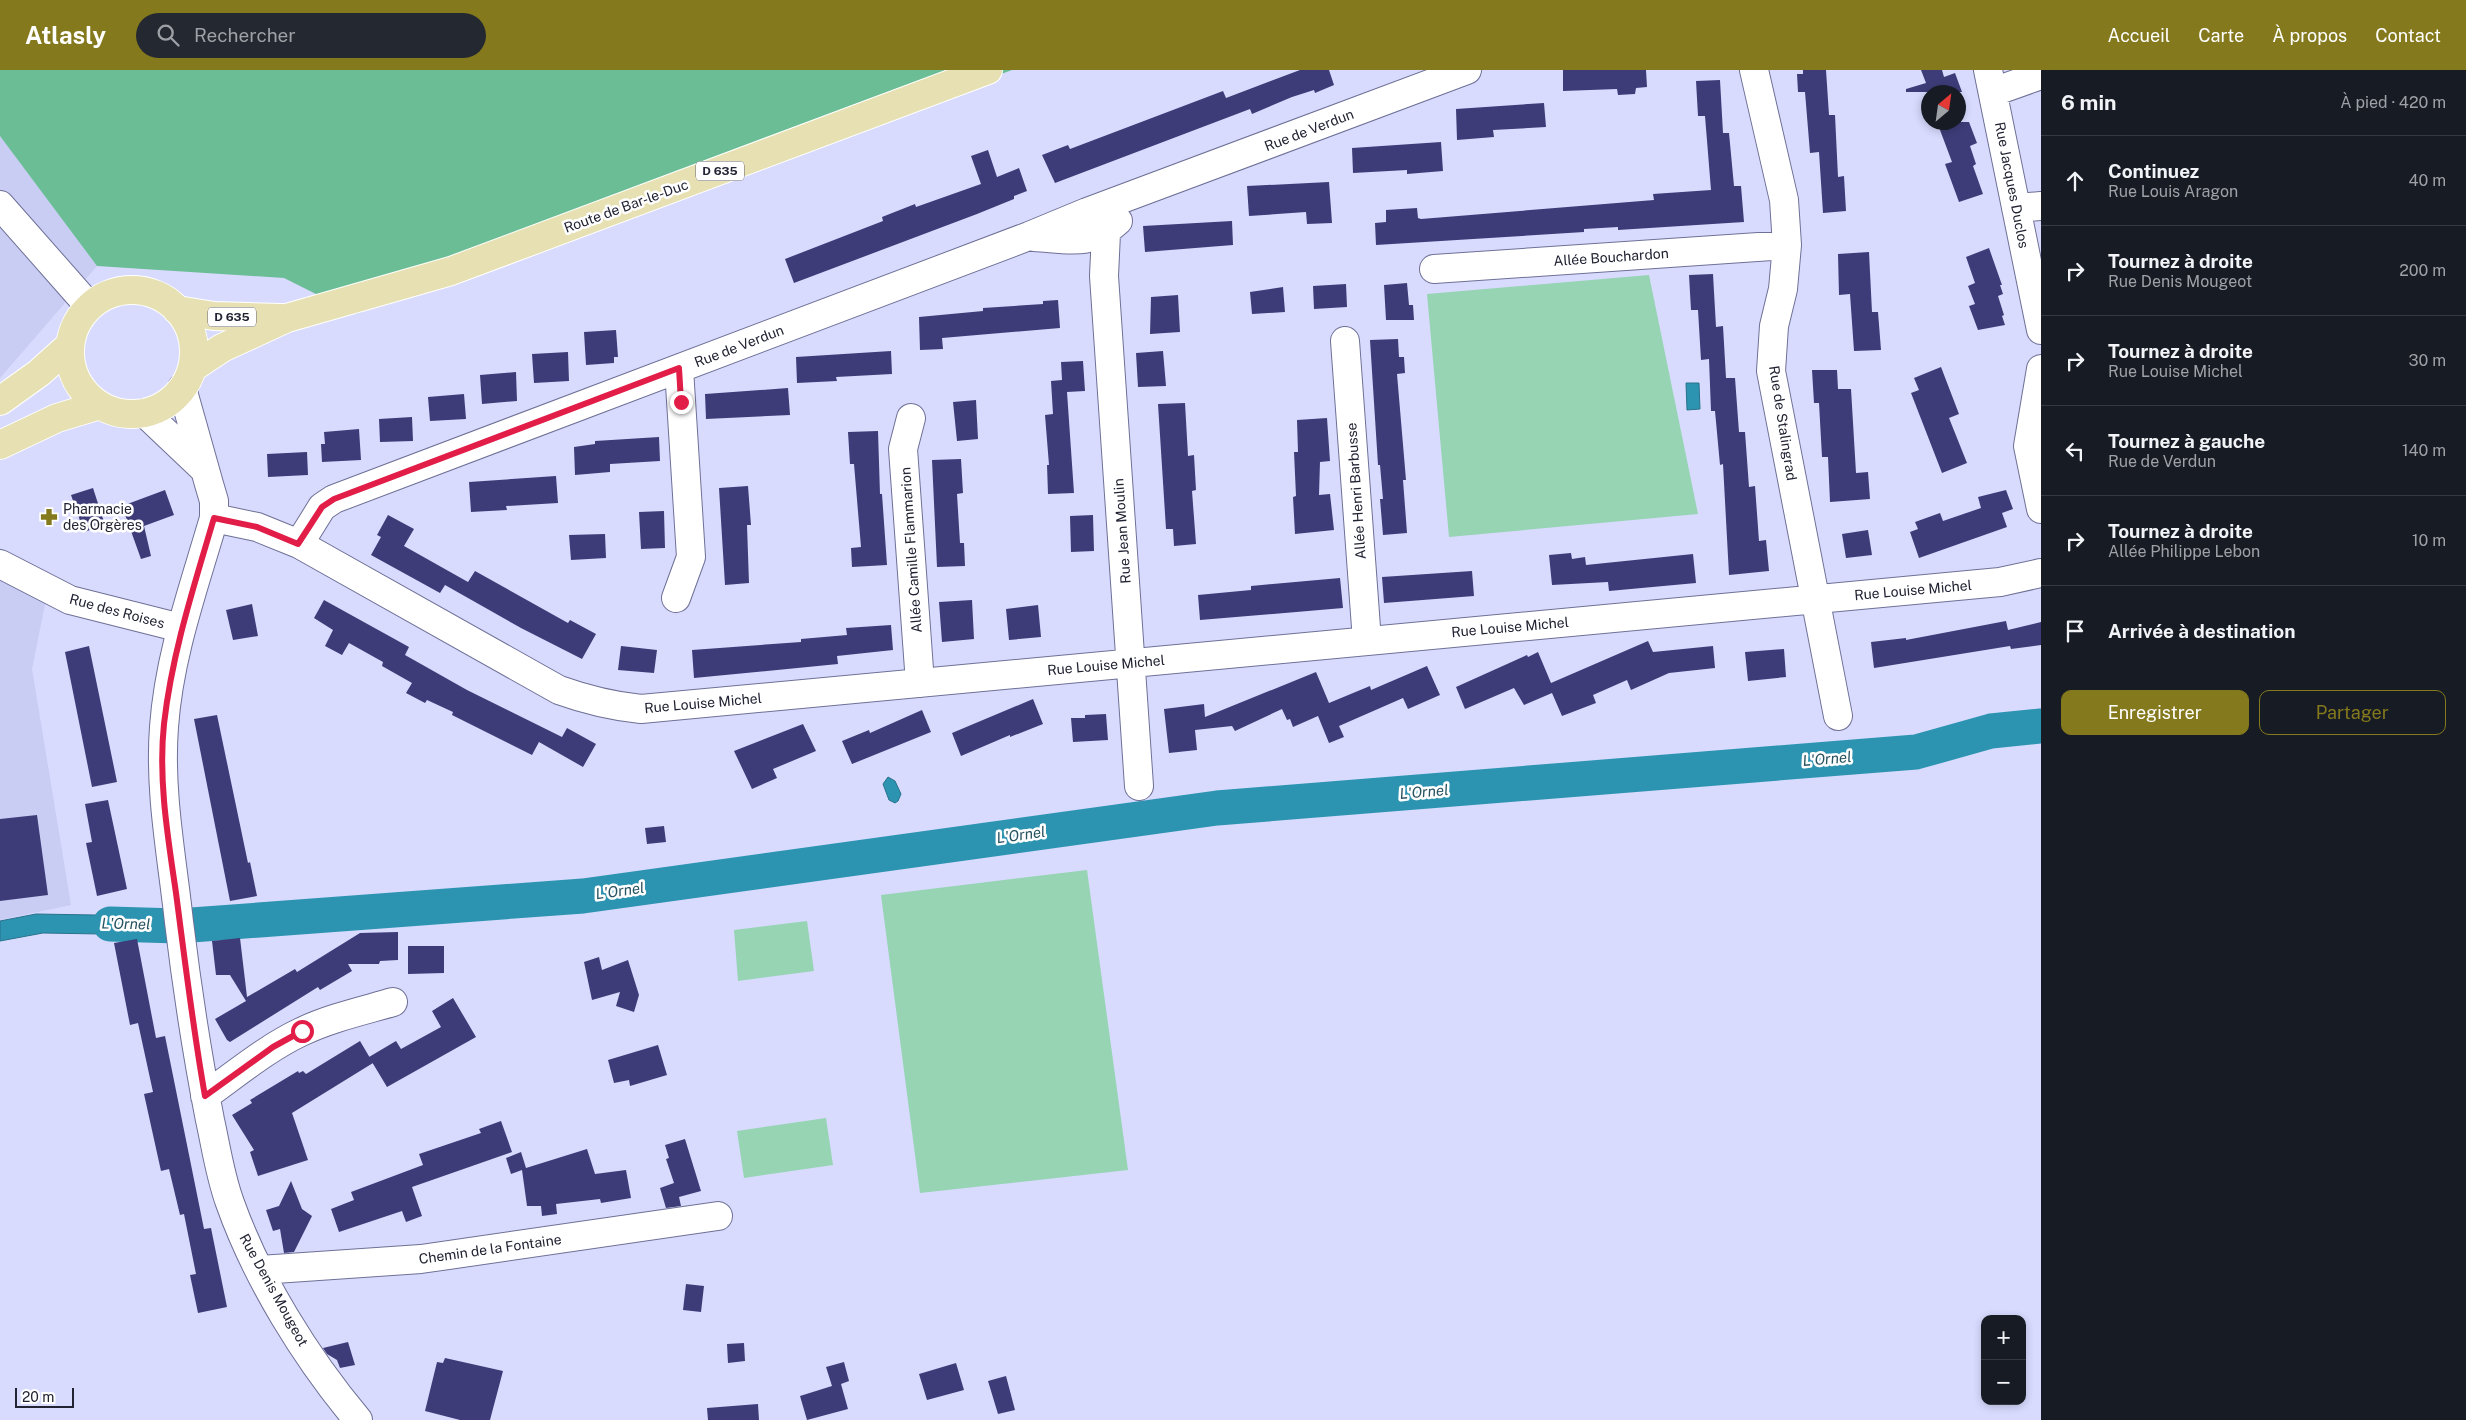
<!DOCTYPE html>
<html lang="fr">
<head>
<meta charset="utf-8">
<style>
	:root { --surface:#171b24; --page:#242831; --text:#f1f3f6; --muted:#9ea1a6; --line:#363941; --accent:#85791d }
	body { margin:0; font-family:"Public Sans",sans-serif; background:var(--page); color:var(--text) }
	.controls { position:absolute; right:15px; bottom:15px; display:grid; overflow:hidden; border-radius:10px; box-shadow:0 2px 8px #0003 }
	.controls button { width:45px; height:45px; display:grid; place-items:center; padding:0; border:0; border-bottom:1px solid var(--line); background:var(--surface); color:var(--text); font:25px sans-serif }
	.compass { position:absolute; left:1921px; top:15px; width:45px; height:45px; border-radius:50%; background:var(--surface); box-shadow:0 2px 8px #0003; rotate:29deg }
	.scale { position:absolute; left:15px; bottom:12px; width:59px; box-sizing:border-box; padding-left:5px; border:2px solid #222333; border-top:0; font-size:14px; line-height:18px; white-space:nowrap; color:#222333; -webkit-text-stroke:4px #fff; paint-order:stroke }
	.stop { position:absolute; width:15px; height:15px; margin:-11px; border:4px solid #e11d48; border-radius:50%; background:#fff }
	.stop.end { background:#e11d48; border-color:#fff; box-shadow:0 1px 5px #0008 }
	.list { margin:0; padding:0; list-style:none }
	h2 { display:flex; justify-content:space-between; align-items:center; height:65px; margin:0; padding:0 20px; font-size:21px }
	h2 small { font-size:16px; font-weight:400; color:var(--muted) }
	.list li { display:grid; grid-template-columns:32px 1fr auto; gap:15px; align-items:center; box-sizing:border-box; height:90px; padding:0 20px; border-top:1px solid var(--line) }
	.list b { display:block; font-size:19px; white-space:nowrap }
	.list p { margin:0; font-size:16px; white-space:nowrap; color:var(--muted) }
	.list em { font-size:16px; font-style:normal; color:var(--muted) }
	.actions { display:flex; gap:10px; padding:15px 20px }
	.actions a { flex:1; padding:11px 0; border:1px solid var(--accent); border-radius:10px; text-align:center; font-size:18px; color:var(--accent) }
	.actions .main { background:var(--accent); color:#fff }
	.icon { flex:none; width:28px; height:28px; fill:none; stroke:currentColor; stroke-width:2; stroke-linecap:round; stroke-linejoin:round }
	.map { position:relative; flex:none; width:2041px; height:1350px; overflow:hidden }
	header { display:flex; align-items:center; gap:30px; box-sizing:border-box; height:70px; padding:0 25px; background:var(--accent); color:#fff }
	header strong { font-size:24px }
	nav { display:flex; gap:28px; margin-inline-start:auto; font-size:18px }
	.search { width:350px; height:45px; background:var(--page); display:flex; align-items:center; gap:12px; box-sizing:border-box; padding:0 18px; border-radius:28px; color:var(--muted); font-size:19px }
	main { display:flex }
	aside { flex:1; background:var(--surface) }
	.map>svg:first-child { display:block }
</style>
</head>
<body>
<header>
<strong>Atlasly</strong>
<div class="search"><svg class="icon" aria-label="search" viewBox="0 0 24 24"><circle cx="10" cy="10" r="6"/><path d="M15 15l6 6"/></svg>Rechercher</div>
<nav><a>Accueil</a><a>Carte</a><a>À propos</a><a>Contact</a></nav>
</header>
<main>
<div class="map">
<svg width="2041" height="1350" viewBox="0 0 2041 1350">
	<rect width="100%" height="100%" fill="#d8dbfe"/>
	<path fill="#c9cdf3" d="M 0,66 L 97,196 L 0,308 Z
		M 0,478 L 51,504 L 32,599 L 71,835 L 0,850 Z"/>
	<path fill="#96d4b4" d="M 1649,205 L 1698,444 L 1449,467 L 1427,224 Z
		M 1087,800 L 1128,1100 L 920,1123 L 881,825 Z
		M 807,851 L 814,901 L 738,911 L 734,860 Z
		M 826,1048 L 833,1095 L 744,1108 L 737,1061 Z"/>
	<path fill="#6bbd95" d="M 0,0 L 1012,0 L 356,244 L 284,208 L 97,196 L 0,66 Z"/>
	<path fill="#2c94b1" stroke="#29728b" d="M 1686,313 L 1699,313 L 1700,339 L 1687,340 Z
		M 888,707 L 895,711 L 901,724 L 898,731 L 895,733 L 889,730 L 883,714 Z
		M 36,844 L 154,846 L 159,865 L 43,863 L 0,871 L 0,851 Z"/>
	<g fill="none" stroke-linecap="round" stroke-linejoin="round">
		<path stroke="#2c94b1" stroke-width="35" d="M 110,854 L 178,856 L 583,826 L 1217,738 L 1916,682 L 1991,661 L 2041,656"/>
	</g>
	<path fill="#3d3c78" d="M 1300,0 L 1329,0 L 1334,15 L 1315,23 L 1314,20 L 1292,27 L 1252,44 L 1250,39 L 1055,113 L 1042,85 L 1068,75 L 1070,79 L 1223,21 L 1226,28 Z
		M 1563,0 L 1646,0 L 1647,17 L 1636,18 L 1635,24 L 1618,25 L 1617,19 L 1563,21 Z
		M 1803,0 L 1826,0 L 1829,45 L 1835,45 L 1838,107 L 1844,106 L 1846,141 L 1823,143 L 1819,82 L 1810,83 L 1805,22 L 1798,22 L 1797,4 L 1803,4 Z
		M 1921,0 L 1942,0 L 1944,7 L 1955,3 L 1962,22 L 1906,22 L 1906,19 L 1926,13 Z
		M 1720,10 L 1723,63 L 1729,63 L 1734,116 L 1741,116 L 1744,152 L 1618,160 L 1618,157 L 1584,159 L 1584,162 L 1376,175 L 1375,153 L 1386,152 L 1386,140 L 1417,138 L 1418,148 L 1421,149 L 1654,130 L 1653,124 L 1711,120 L 1705,46 L 1698,46 L 1696,11 Z
		M 1544,33 L 1546,57 L 1493,60 L 1494,67 L 1457,70 L 1456,39 Z
		M 1937,52 L 1969,52 L 1977,73 L 1970,76 L 1976,94 L 1973,96 L 1983,124 L 1959,132 L 1945,94 L 1952,92 Z
		M 1441,72 L 1443,101 L 1407,104 L 1407,100 L 1353,103 L 1352,78 Z
		M 988,80 L 997,107 L 1019,98 L 1027,121 L 1014,126 L 1014,129 L 977,144 L 794,213 L 785,189 L 883,151 L 882,147 L 915,134 L 916,137 L 981,114 L 971,86 Z
		M 1329,112 L 1332,153 L 1307,154 L 1306,142 L 1249,146 L 1247,116 Z
		M 1232,151 L 1233,175 L 1145,182 L 1143,156 Z
		M 1989,178 L 2002,215 L 2000,215 L 2003,224 L 1998,226 L 2004,245 L 2002,246 L 2005,255 L 1978,260 L 1969,236 L 1975,234 L 1968,216 L 1975,213 L 1966,187 Z
		M 1869,182 L 1872,242 L 1878,242 L 1881,280 L 1854,281 L 1850,224 L 1839,225 L 1838,184 Z
		M 1713,204 L 1716,257 L 1723,256 L 1726,308 L 1735,308 L 1739,362 L 1745,362 L 1749,417 L 1755,416 L 1759,471 L 1766,470 L 1769,501 L 1729,505 L 1723,394 L 1720,395 L 1715,341 L 1711,341 L 1709,289 L 1701,290 L 1698,240 L 1691,240 L 1689,205 Z
		M 1407,213 L 1409,235 L 1413,235 L 1414,250 L 1386,250 L 1384,215 Z
		M 1346,214 L 1347,237 L 1314,239 L 1313,216 Z
		M 1283,217 L 1285,242 L 1252,244 L 1250,222 Z
		M 1178,225 L 1180,262 L 1150,264 L 1151,227 Z
		M 1058,230 L 1060,258 L 942,268 L 943,279 L 920,280 L 919,247 L 983,241 L 983,238 L 1043,234 L 1043,231 Z
		M 616,260 L 618,287 L 614,287 L 614,293 L 586,295 L 584,262 Z
		M 1398,269 L 1399,287 L 1404,287 L 1405,303 L 1397,304 L 1406,410 L 1403,410 L 1407,463 L 1383,465 L 1380,429 L 1383,429 L 1380,395 L 1378,395 L 1370,270 Z
		M 891,281 L 892,304 L 836,307 L 837,311 L 797,313 L 796,287 Z
		M 1163,281 L 1166,316 L 1138,317 L 1136,283 Z
		M 568,282 L 569,311 L 534,313 L 532,284 Z
		M 1083,291 L 1085,321 L 1067,322 L 1074,423 L 1048,424 L 1047,395 L 1049,395 L 1045,345 L 1053,344 L 1051,311 L 1062,310 L 1061,292 Z
		M 1941,297 L 1959,344 L 1949,348 L 1967,393 L 1942,403 L 1911,323 L 1919,320 L 1914,308 Z
		M 1812,300 L 1837,300 L 1838,319 L 1851,319 L 1856,403 L 1868,402 L 1870,429 L 1830,432 L 1828,387 L 1822,387 L 1819,333 L 1814,333 Z
		M 516,302 L 517,331 L 482,334 L 480,305 Z
		M 788,318 L 790,345 L 706,349 L 705,324 Z
		M 464,324 L 466,349 L 430,351 L 428,327 Z
		M 976,330 L 978,369 L 957,371 L 953,332 Z
		M 1185,333 L 1188,386 L 1194,385 L 1196,420 L 1192,421 L 1196,474 L 1174,476 L 1173,459 L 1166,459 L 1158,334 Z
		M 412,347 L 413,371 L 380,372 L 379,349 Z
		M 1327,348 L 1330,391 L 1320,392 L 1319,425 L 1330,424 L 1334,460 L 1295,464 L 1293,427 L 1296,426 L 1294,382 L 1298,382 L 1297,350 Z
		M 359,359 L 361,390 L 322,392 L 321,374 L 325,374 L 324,362 Z
		M 878,361 L 880,424 L 882,424 L 887,495 L 852,497 L 851,478 L 861,477 L 854,394 L 850,394 L 848,362 Z
		M 659,367 L 660,391 L 610,394 L 610,402 L 575,405 L 574,377 L 595,374 L 595,371 Z
		M 307,382 L 308,405 L 268,407 L 267,384 Z
		M 961,389 L 963,423 L 957,424 L 960,473 L 964,473 L 965,496 L 937,497 L 932,390 Z
		M 556,406 L 558,433 L 506,436 L 507,440 L 471,442 L 469,412 Z
		M 748,416 L 751,455 L 747,455 L 749,513 L 725,515 L 719,418 Z
		M 93,418 L 105,455 L 84,462 L 71,425 Z
		M 165,420 L 174,445 L 144,456 L 151,486 L 141,489 L 122,436 Z
		M 2006,420 L 2013,439 L 2002,443 L 2007,457 L 1919,488 L 1910,462 L 1918,459 L 1915,452 L 1940,443 L 1943,451 L 1981,438 L 1978,427 Z
		M 664,441 L 665,478 L 641,479 L 639,442 Z
		M 388,445 L 414,459 L 404,476 L 468,512 L 475,501 L 568,553 L 570,550 L 596,564 L 582,589 L 521,558 L 445,515 L 440,523 L 371,485 L 381,467 L 377,465 Z
		M 1093,445 L 1094,481 L 1071,482 L 1070,446 Z
		M 1868,460 L 1872,485 L 1846,488 L 1842,464 Z
		M 605,464 L 606,488 L 571,490 L 569,465 Z
		M 1571,483 L 1572,489 L 1585,487 L 1586,495 L 1693,484 L 1696,513 L 1609,521 L 1608,512 L 1552,515 L 1549,485 Z
		M 1472,501 L 1474,526 L 1384,533 L 1382,507 Z
		M 1340,508 L 1343,538 L 1200,550 L 1198,525 L 1251,520 L 1251,516 Z
		M 324,530 L 409,577 L 405,585 L 467,620 L 562,667 L 567,658 L 596,674 L 583,697 L 539,672 L 532,685 L 452,645 L 453,642 L 427,630 L 425,633 L 406,623 L 412,613 L 382,596 L 383,592 L 349,573 L 342,585 L 325,576 L 333,560 L 314,548 Z
		M 972,530 L 974,569 L 942,572 L 939,532 Z
		M 252,534 L 258,566 L 233,570 L 226,540 Z
		M 1038,535 L 1041,567 L 1009,570 L 1006,539 Z
		M 2006,551 L 2008,560 L 2041,552 L 2041,575 L 2011,579 L 2010,576 L 1874,598 L 1871,572 L 1906,568 L 1906,570 Z
		M 891,555 L 893,580 L 837,586 L 838,594 L 694,608 L 692,580 L 801,572 L 801,569 L 847,565 L 846,558 Z
		M 1648,571 L 1653,582 L 1713,576 L 1715,598 L 1669,603 L 1631,620 L 1627,610 L 1593,625 L 1596,633 L 1562,646 L 1552,623 L 1524,635 L 1514,618 L 1465,639 L 1456,617 L 1527,585 L 1528,587 L 1538,582 L 1551,613 Z
		M 89,576 L 117,712 L 92,717 L 65,582 Z
		M 621,576 L 657,580 L 654,603 L 618,600 Z
		M 1784,579 L 1786,607 L 1748,611 L 1745,582 Z
		M 1427,596 L 1440,625 L 1408,639 L 1403,628 L 1339,656 L 1344,667 L 1329,673 L 1318,646 L 1293,657 L 1290,649 L 1287,650 L 1282,639 L 1235,661 L 1232,656 L 1195,660 L 1197,680 L 1169,683 L 1164,639 L 1204,634 L 1205,647 L 1316,602 L 1329,633 L 1370,616 L 1371,620 Z
		M 1033,629 L 1043,654 L 1010,667 L 1010,665 L 961,686 L 952,663 Z
		M 922,640 L 931,662 L 852,694 L 842,671 L 869,660 L 870,663 Z
		M 1106,644 L 1108,670 L 1073,672 L 1071,648 L 1085,648 L 1085,645 Z
		M 217,645 L 248,793 L 250,792 L 257,826 L 230,831 L 194,649 Z
		M 803,654 L 816,681 L 773,699 L 777,708 L 752,719 L 734,681 Z
		M 108,730 L 127,819 L 97,826 L 86,773 L 92,772 L 85,734 Z
		M 37,745 L 48,825 L 0,831 L 0,749 Z
		M 664,756 L 666,772 L 647,774 L 645,758 Z
		M 398,862 L 398,890 L 380,891 L 379,894 L 348,894 L 352,901 L 320,920 L 318,917 L 230,972 L 227,970 L 215,949 L 246,931 L 230,905 L 216,905 L 212,871 L 240,868 L 247,927 L 295,899 L 297,902 L 360,863 Z
		M 137,869 L 156,968 L 165,966 L 204,1159 L 211,1158 L 227,1237 L 198,1243 L 190,1205 L 196,1204 L 184,1144 L 180,1145 L 169,1099 L 161,1101 L 144,1024 L 153,1022 L 138,953 L 130,955 L 114,873 Z
		M 408,876 L 444,876 L 444,903 L 408,904 Z
		M 599,887 L 602,900 L 628,890 L 639,925 L 634,942 L 616,936 L 620,922 L 592,930 L 584,892 Z
		M 453,928 L 476,967 L 387,1017 L 369,987 L 396,971 L 401,979 L 441,957 L 432,941 Z
		M 360,971 L 373,993 L 292,1043 L 308,1090 L 258,1106 L 250,1082 L 254,1080 L 232,1045 L 252,1033 L 250,1030 L 298,1001 L 299,1003 L 303,1001 L 306,1004 Z
		M 658,975 L 667,1005 L 630,1016 L 629,1010 L 614,1013 L 608,990 Z
		M 501,1051 L 512,1082 L 412,1117 L 422,1146 L 406,1152 L 402,1141 L 339,1162 L 331,1139 L 354,1130 L 351,1122 L 423,1095 L 419,1084 L 481,1063 L 479,1059 Z
		M 685,1069 L 701,1121 L 679,1127 L 681,1136 L 666,1138 L 660,1118 L 674,1113 L 666,1089 L 669,1088 L 665,1075 Z
		M 587,1079 L 595,1104 L 626,1100 L 631,1128 L 601,1133 L 600,1129 L 556,1134 L 557,1144 L 542,1146 L 541,1136 L 527,1136 L 522,1100 L 511,1104 L 506,1088 L 521,1082 L 526,1098 Z
		M 291,1111 L 302,1139 L 312,1146 L 294,1182 L 284,1183 L 280,1159 L 273,1161 L 266,1140 L 279,1136 Z
		M 686,1214 L 704,1216 L 701,1242 L 683,1240 Z
		M 348,1272 L 355,1295 L 340,1298 L 337,1290 L 327,1284 L 323,1278 Z
		M 744,1273 L 745,1291 L 728,1293 L 727,1274 Z
		M 445,1288 L 503,1301 L 490,1350 L 460,1350 L 425,1341 L 437,1292 L 443,1293 Z
		M 844,1292 L 849,1311 L 841,1314 L 848,1339 L 807,1350 L 800,1326 L 832,1316 L 826,1297 Z
		M 956,1293 L 964,1320 L 927,1330 L 919,1304 Z
		M 1006,1306 L 1015,1340 L 998,1344 L 988,1311 Z
		M 758,1334 L 759,1350 L 708,1350 L 707,1338 Z"/>
	<g fill="none" stroke-linecap="round" stroke-linejoin="round">
		<g stroke="#6e7096" stroke-width="30">
			<path id="minor" d="M 1754,0 L 1784,130 L 1787,175 L 1783,219 L 1774,256 L 1771,301 L 1838,646
				M 1988,0 L 2041,260
				M 1993,22 L 2041,5
				M 0,135 L 89,236
				M 2016,138 L 2041,136
				M 1087,142 L 1106,163 L 1104,206 L 1139,716
				M 1034,167 C 1068,169 1091,177 1118,151
				M 1434,199 L 1787,175
				M 1345,271 L 1367,571
				M 2041,299 L 2028,376 L 2041,439
				M 182,318 L 209,414 L 214,431 L 214,448 C 194,517 169,585 164,657 C 159,722 172,787 179,852 C 187,918 197,984 210,1050 C 216,1077 220,1106 230,1133 C 257,1209 306,1288 358,1350
				M 145,343 L 204,399
				M 911,348 L 903,379 L 920,613
				M 214,448 L 257,457 L 299,474 L 559,620 C 587,630 611,636 641,639 L 2000,512 L 2041,503
				M 299,474 L 322,437 L 334,429 L 1029,166 L 1087,142 L 1467,0
				M 0,494 L 70,530 L 181,558
				M 676,528 L 691,487 L 679,299
				M 205,1026 C 236,1004 267,978 301,962 C 330,948 362,941 393,932
				M 260,1200 L 421,1189 L 718,1146"/>
		</g>
		<g stroke="#fff" stroke-width="30">
			<path id="major" d="M70 282a62 62 0 1 1 124 0a62 62 0 1 1-124 0Z
				M 177,240 L 214,246 L 281,248
				M 192,298 L 222,278 L 287,248 L 451,201 L 988,0
				M 0,331 L 39,303 L 69,276
				M 0,375 L 57,348 L 100,335"/>
		</g>
		<use href="#minor" stroke="#fff" stroke-width="28"/>
		<use href="#major" stroke="#e6e0b2" stroke-width="28"/>
	</g>
	<g fill="none" stroke-linecap="round" stroke-linejoin="round">
		<path stroke="#e11d48" stroke-width="6" d="M 302,961 L 273,977 L 205,1026 C 193,959 185,891 176,823 C 168,768 158,710 164,654 C 172,583 194,516 214,448 L 257,457 L 298,474 L 322,437 L 334,429 L 679,298 L 681,332"/>
	</g>
	<defs>
		<g id="pharmacy-bare" transform="scale(1.35)"><path d="M-2-6h4v4h4v4h-4v4h-4v-4h-4v-4h4Z" fill="#85791d" stroke="#fff" stroke-width="2.5" paint-order="stroke"/></g>
	</defs>
	<g fill-rule="evenodd">
		<use href="#pharmacy-bare" x="49" y="447"/>
	</g>
	<g text-anchor="middle" stroke-width="5" stroke-linejoin="round" paint-order="stroke">
		<g fill="#fff" stroke="#646570" stroke-width="1">
			<rect x="696" y="91.5" width="48" height="19" rx="4"/>
			<rect x="208" y="237.5" width="48" height="19" rx="4"/>
		</g>
		<g font-size="12" font-weight="bold" fill="#222333">
			<text x="720" y="105">D 635</text>
			<text x="232" y="251">D 635</text>
		</g>
		<g font-size="14" fill="#222333" stroke="#fff">
			<text transform="translate(1309 60) rotate(-21)" y="5">Rue de Verdun</text>
			<text transform="translate(2012 115) rotate(79)" y="5">Rue Jacques Duclos</text>
			<text transform="translate(626 136) rotate(-20)" y="5">Route de Bar-le-Duc</text>
			<text transform="translate(1611 187) rotate(-4)" y="5">Allée Bouchardon</text>
			<text transform="translate(739 276) rotate(-21)" y="5">Rue de Verdun</text>
			<text transform="translate(1783 353) rotate(81)" y="5">Rue de Stalingrad</text>
			<text transform="translate(1356 421) rotate(-94)" y="5">Allée Henri Barbusse</text>
			<text transform="translate(1122 461) rotate(-94)" y="5">Rue Jean Moulin</text>
			<text transform="translate(911 480) rotate(-94)" y="5">Allée Camille Flammarion</text>
			<text transform="translate(1913 520) rotate(-5)" y="5">Rue Louise Michel</text>
			<text transform="translate(117 541) rotate(15)" y="5">Rue des Roises</text>
			<text transform="translate(1510 557) rotate(-5)" y="5">Rue Louise Michel</text>
			<text transform="translate(1106 595) rotate(-5)" y="5">Rue Louise Michel</text>
			<text transform="translate(703 633) rotate(-5)" y="5">Rue Louise Michel</text>
			<text transform="translate(490 1179) rotate(-8)" y="5">Chemin de la Fontaine</text>
			<text transform="translate(274 1220) rotate(61)" y="5">Rue Denis Mougeot</text>
		</g>
		<g font-size="14" fill="#222333" stroke="#fff" text-anchor="start">
			<text x="63" y="444">Pharmacie<tspan x="63" dy="16">des Orgères</tspan></text>
		</g>
		<g font-size="15" font-style="italic" fill="#285360" stroke="#fff">
			<text transform="translate(1827 689) rotate(-5)" y="5">L'Ornel</text>
			<text transform="translate(1424 722) rotate(-5)" y="5">L'Ornel</text>
			<text transform="translate(1021 765) rotate(-8)" y="5">L'Ornel</text>
			<text transform="translate(620 821) rotate(-8)" y="5">L'Ornel</text>
			<text transform="translate(126 854) rotate(1)" y="5">L'Ornel</text>
		</g>
	</g>
</svg>
<div class="controls">
<button>+</button>
<button>−</button>
</div>
<svg class="compass" viewBox="-18 -18 36 36"><path d="M0-13l5 13h-10z" fill="#e53935"/><path d="M0 13l5-13h-10z" fill="#9ea1a6"/></svg>
<div class="scale">20 m</div>
<div class="stop" style="left:302px;top:961px"></div>
<div class="stop end" style="left:681px;top:332px"></div>
</div>
<aside>
<h2>6 min<small>À pied · 420 m</small></h2>
<ul class="list">
<li><svg class="icon" aria-label="ahead" viewBox="0 0 24 24"><path d="M12 20V5M6 11l6-6 6 6"/></svg><div><b>Continuez</b><p>Rue Louis Aragon</p></div><em>40 m</em></li>
<li><svg class="icon" aria-label="right" viewBox="0 0 24 24"><path d="M7 20v-9h11M14 6l5 5-5 5"/></svg><div><b>Tournez à droite</b><p>Rue Denis Mougeot</p></div><em>200 m</em></li>
<li><svg class="icon" aria-label="right" viewBox="0 0 24 24"><path d="M7 20v-9h11M14 6l5 5-5 5"/></svg><div><b>Tournez à droite</b><p>Rue Louise Michel</p></div><em>30 m</em></li>
<li><svg class="icon" aria-label="left" viewBox="0 0 24 24"><path d="M17 20v-9H6M10 6l-5 5 5 5"/></svg><div><b>Tournez à gauche</b><p>Rue de Verdun</p></div><em>140 m</em></li>
<li><svg class="icon" aria-label="right" viewBox="0 0 24 24"><path d="M7 20v-9h11M14 6l5 5-5 5"/></svg><div><b>Tournez à droite</b><p>Allée Philippe Lebon</p></div><em>10 m</em></li>
<li><svg class="icon" aria-label="arrive" viewBox="0 0 24 24"><path d="M6 21V4h12l-3 4 3 4H6"/></svg><div><b>Arrivée à destination</b></div></li>
</ul>
<div class="actions"><a class="main">Enregistrer</a><a>Partager</a></div>
</aside>
</main>
</body>
</html>
